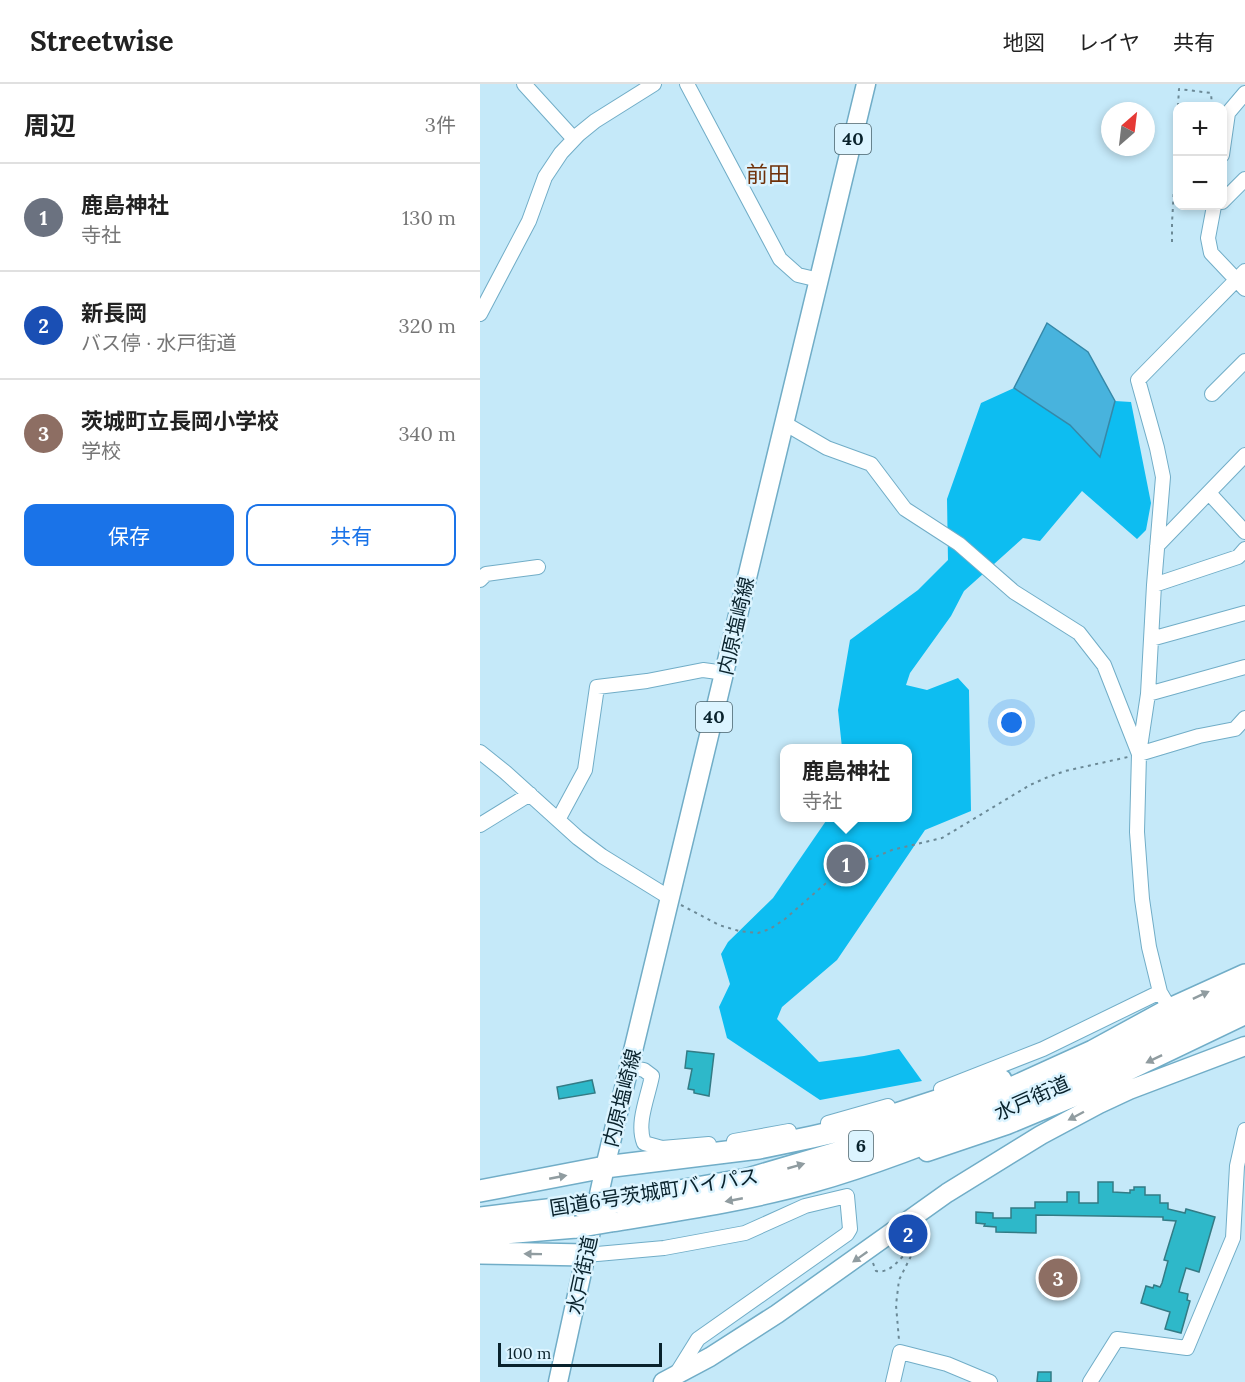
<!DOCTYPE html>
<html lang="ja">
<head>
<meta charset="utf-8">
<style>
	:root { --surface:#fff; --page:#f2f2f2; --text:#222; --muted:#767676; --line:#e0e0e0; --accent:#1a73e8 }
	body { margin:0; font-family:Lora,"Noto Sans JP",serif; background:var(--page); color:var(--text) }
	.controls { position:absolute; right:18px; top:18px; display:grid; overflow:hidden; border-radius:12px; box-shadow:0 3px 9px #0003 }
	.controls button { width:54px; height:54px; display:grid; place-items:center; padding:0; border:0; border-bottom:2px solid var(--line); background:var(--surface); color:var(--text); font:30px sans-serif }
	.compass { position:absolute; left:621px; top:18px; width:54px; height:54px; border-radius:50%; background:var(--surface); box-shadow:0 3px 9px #0003; rotate:28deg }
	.scale { position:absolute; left:18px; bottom:15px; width:164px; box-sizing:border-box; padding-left:6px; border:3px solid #09222c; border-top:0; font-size:16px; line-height:21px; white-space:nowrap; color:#09222c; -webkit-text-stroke:4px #dcf4ff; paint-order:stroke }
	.you { position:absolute; left:532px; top:639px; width:21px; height:21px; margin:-15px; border:4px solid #fff; border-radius:50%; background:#1a73e8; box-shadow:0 0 0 9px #1a73e833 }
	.badge { display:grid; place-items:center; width:39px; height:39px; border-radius:50%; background:var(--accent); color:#fff; font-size:20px; font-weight:700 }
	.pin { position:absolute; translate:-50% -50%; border:3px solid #fff; box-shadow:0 2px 6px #0006 }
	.popup { position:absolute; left:300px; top:660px; width:132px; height:78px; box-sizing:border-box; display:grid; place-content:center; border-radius:12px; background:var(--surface); filter:drop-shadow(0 2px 4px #0005); font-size:20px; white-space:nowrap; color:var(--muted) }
	.popup b { font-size:22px; color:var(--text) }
	.popup::after { content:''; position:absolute; left:50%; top:100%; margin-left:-12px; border:12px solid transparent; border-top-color:var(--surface) }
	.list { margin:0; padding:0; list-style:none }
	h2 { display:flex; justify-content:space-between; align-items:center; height:78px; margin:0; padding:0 24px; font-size:26px }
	h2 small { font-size:20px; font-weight:400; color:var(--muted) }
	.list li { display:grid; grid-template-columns:39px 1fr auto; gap:18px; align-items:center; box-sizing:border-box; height:108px; padding:0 24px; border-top:2px solid var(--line) }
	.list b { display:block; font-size:22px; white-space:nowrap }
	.list p { margin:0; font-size:20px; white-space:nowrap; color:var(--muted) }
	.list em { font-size:20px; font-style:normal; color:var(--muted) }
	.actions { display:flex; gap:12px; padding:18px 24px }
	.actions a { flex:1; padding:14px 0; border:2px solid var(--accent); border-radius:12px; text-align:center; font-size:21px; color:var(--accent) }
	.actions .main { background:var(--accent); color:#fff }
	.map { position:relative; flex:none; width:765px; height:1298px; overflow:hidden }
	header { display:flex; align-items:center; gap:36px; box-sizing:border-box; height:84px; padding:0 30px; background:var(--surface); border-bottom:2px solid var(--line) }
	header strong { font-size:28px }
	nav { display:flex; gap:33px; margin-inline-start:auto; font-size:21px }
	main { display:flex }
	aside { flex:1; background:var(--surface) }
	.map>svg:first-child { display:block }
</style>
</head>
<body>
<header>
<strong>Streetwise</strong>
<nav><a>地図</a><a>レイヤ</a><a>共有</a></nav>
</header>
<main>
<aside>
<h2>周辺<small>3件</small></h2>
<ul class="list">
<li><span class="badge" style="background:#6b7280">1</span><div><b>鹿島神社</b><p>寺社</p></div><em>130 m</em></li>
<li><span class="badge" style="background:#1a4fb4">2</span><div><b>新長岡</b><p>バス停 · 水戸街道</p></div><em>320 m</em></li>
<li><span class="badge" style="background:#8d6e63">3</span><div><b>茨城町立長岡小学校</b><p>学校</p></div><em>340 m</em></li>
</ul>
<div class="actions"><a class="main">保存</a><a>共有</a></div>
</aside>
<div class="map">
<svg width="765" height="1298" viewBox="0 0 765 1298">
	<rect width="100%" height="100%" fill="#c5e9f9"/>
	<path fill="#0dbdf1" d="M 534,304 L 590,341 L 620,373 L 635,317 L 651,318 L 671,419 L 666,446 L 657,455 L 602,407 L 560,457 L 543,454 L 484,507 L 471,532 L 430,589 L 426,601 L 447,606 L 478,594 L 489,606 L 491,727 L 445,746 L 357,876 L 302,923 L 297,935 L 339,978 L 384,972 L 419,965 L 442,997 L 340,1016 L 247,954 L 239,923 L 250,900 L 241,870 L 248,858 L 293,814 L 348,734 L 428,734 L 428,664 L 362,664 L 358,626 L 370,556 L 438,506 L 468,476 L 467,415 L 501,319 Z"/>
	<path fill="#48b3dd" stroke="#3588a8" stroke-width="1.5" d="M 567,239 L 608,268 L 635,317 L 620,373 L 590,341 L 534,304 Z"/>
	<path fill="#2eb8c9" stroke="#337b85" stroke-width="1.5" d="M 207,967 L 234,970 L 229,1012 L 214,1009 L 214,1006 L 208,1005 L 212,985 L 205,984 Z
		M 112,996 L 115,1009 L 79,1015 L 77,1003 Z
		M 618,1098 L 633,1098 L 633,1108 L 650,1109 L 650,1106 L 654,1106 L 654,1103 L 665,1103 L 665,1111 L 680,1111 L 680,1119 L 688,1119 L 688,1125 L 705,1129 L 706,1125 L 735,1133 L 719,1188 L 706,1184 L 700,1204 L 699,1208 L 708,1210 L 707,1216 L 710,1217 L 701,1249 L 685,1245 L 690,1228 L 661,1219 L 666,1202 L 673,1204 L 674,1201 L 680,1203 L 682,1199 L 688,1177 L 684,1176 L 696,1137 L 683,1136 L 683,1133 L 556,1131 L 556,1149 L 516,1148 L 516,1143 L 504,1142 L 505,1140 L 496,1139 L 496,1128 L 513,1129 L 513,1134 L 531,1134 L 531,1124 L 555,1124 L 555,1118 L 587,1118 L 587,1108 L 599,1108 L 599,1119 L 618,1119 Z
		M 558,1288 L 571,1288 L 571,1298 L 557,1298 Z"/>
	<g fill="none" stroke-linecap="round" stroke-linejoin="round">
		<g stroke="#71adc7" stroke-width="16">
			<path id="minor" d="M 44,0 L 94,55
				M 207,0 L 300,175 L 318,191 L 339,196
				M 742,71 L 748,29 L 765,9
				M 742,118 L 765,95
				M 734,122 L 728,154 L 731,169 L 765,205
				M 0,230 L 49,137 L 65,93 L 81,69 L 99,50 L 115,37 L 174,0
				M 732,310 L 765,277
				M 304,339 L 347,364 L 391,380 L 425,425 L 479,460 L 534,508 L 599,549 L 624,581 L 659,670
				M 729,409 L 765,448
				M 677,462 L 765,371
				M 0,496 L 6,490 L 58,483
				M 674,501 L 758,473 L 765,465
				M 671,555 L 765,529
				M 668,610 L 765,583
				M 0,668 L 25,688 L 98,754 L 122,772 L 190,814
				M 659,670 L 719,652 L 755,645 L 765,634
				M 78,736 L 105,686 L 117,603 L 167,597 L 223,586 L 245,589
				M 0,741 L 50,710
				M 690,925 L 680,908 L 669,863 L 662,815 L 657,748 L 659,670 L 668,610 L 674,501 L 683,393 L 677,364 L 658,296 L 765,187
				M 149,983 L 164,986 L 172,992 C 168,1013 156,1039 164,1059 L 182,1064 L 229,1060
				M 461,1005 L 563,965 L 680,908
				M 348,1039 L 408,1022
				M 254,1057 L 309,1047
				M 106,1171 L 184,1164 L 265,1149 L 325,1122 L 367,1112 L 370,1145 L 367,1150 L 218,1255 L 195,1292
				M 413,1298 L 420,1268 L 467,1280 L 510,1298
				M 610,1298 L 637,1255 L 707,1264 L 753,1154 L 757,1082 L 765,1046"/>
		</g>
		<g stroke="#71adc7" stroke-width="21">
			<path id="major" d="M 447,1068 L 527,1041 L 592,1014 L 765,931
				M 78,1298 L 125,1083 L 386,0
				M 183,1298 L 230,1273 L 297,1230 L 467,1109 L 561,1051 L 619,1020 L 649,1006 L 765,962"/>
		</g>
		<g stroke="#71adc7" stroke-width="24">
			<path id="highway" d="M 0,1107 L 125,1083 L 279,1064 L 332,1053 L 380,1042 L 521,996
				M 136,1118 L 268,1095 L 387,1060 L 479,1028 L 613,967 L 690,925 L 765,891
				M 0,1134 L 101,1122
				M 131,1137 C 198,1126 266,1116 331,1098 C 484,1054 623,980 765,911
				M 0,1151 L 96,1143
				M 0,1169 L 106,1171"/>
		</g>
		<path stroke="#6b8996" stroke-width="2" stroke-dasharray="3 4.5" stroke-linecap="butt" d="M 698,22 L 699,5 L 731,9 L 732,22
			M 692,158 L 692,139 L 698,36
			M 201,821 L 239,841 L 259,847 L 278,849 L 290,845 L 305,835 L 345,800 L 371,783 L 412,766 L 462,754 L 550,701 L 568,693 L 585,687 L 648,673
			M 393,1179 L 396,1187 C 411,1190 420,1174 430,1165 L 433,1168 L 419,1196 L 416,1221 L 419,1256"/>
		<use href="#minor" stroke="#fff" stroke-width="14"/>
		<use href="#major" stroke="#fff" stroke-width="18"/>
		<use href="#highway" stroke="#fff" stroke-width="21"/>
		<g stroke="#71adc7" stroke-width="24" stroke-linecap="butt">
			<path id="highway-bridge" d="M 101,1122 L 136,1118
				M 96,1143 L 131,1137"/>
		</g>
		<use href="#highway-bridge" stroke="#fff" stroke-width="21"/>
	</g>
	<defs><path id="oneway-solid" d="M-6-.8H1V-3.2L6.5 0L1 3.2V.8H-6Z" transform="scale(1.5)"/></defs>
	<g fill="#909ca0">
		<use href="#oneway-solid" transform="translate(721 911) rotate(-25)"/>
		<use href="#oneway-solid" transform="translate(674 975) rotate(154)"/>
		<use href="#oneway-solid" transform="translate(596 1032) rotate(152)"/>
		<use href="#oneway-solid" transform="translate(316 1082) rotate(-16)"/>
		<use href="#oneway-solid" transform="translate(78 1093) rotate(-11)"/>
		<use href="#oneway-solid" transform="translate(254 1116) rotate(169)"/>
		<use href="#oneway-solid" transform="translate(53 1170) rotate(-179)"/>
		<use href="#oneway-solid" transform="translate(380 1173) rotate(145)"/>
	</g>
	<g text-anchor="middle" stroke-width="5" stroke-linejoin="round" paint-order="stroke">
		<g fill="#dcf4ff" stroke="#48616b" stroke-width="1.5">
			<rect x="355" y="40" width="36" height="30" rx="4.5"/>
			<rect x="216" y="618" width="36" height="30" rx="4.5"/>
			<rect x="369" y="1047" width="24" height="30" rx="4.5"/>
		</g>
		<g font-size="18" font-weight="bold" fill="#09222c">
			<text x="373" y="61">40</text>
			<text x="234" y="639">40</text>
			<text x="381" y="1068">6</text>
		</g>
		<g font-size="20" fill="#09222c" stroke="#dcf4ff">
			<text transform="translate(256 542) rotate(-77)" y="7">内原塩崎線</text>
			<text transform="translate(142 1014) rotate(-76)" y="7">内原塩崎線</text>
			<text transform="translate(552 1014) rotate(-24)" y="7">水戸街道</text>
			<text transform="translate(174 1108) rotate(-9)" y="7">国道6号茨城町バイパス</text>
			<text transform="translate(102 1191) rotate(-78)" y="7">水戸街道</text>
		</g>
		<g font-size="22" fill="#6f310a" stroke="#dcf4ff">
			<text x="288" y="98">前田</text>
		</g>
	</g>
</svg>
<div class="controls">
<button>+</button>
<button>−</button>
</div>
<svg class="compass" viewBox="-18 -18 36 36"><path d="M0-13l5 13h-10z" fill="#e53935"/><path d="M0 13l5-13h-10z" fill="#767676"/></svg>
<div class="scale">100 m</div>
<div class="you"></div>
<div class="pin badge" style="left:366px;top:780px;background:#6b7280">1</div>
<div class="popup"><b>鹿島神社</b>寺社</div>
<div class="pin badge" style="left:428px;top:1150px;background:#1a4fb4">2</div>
<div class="pin badge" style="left:578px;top:1194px;background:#8d6e63">3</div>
</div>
</main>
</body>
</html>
